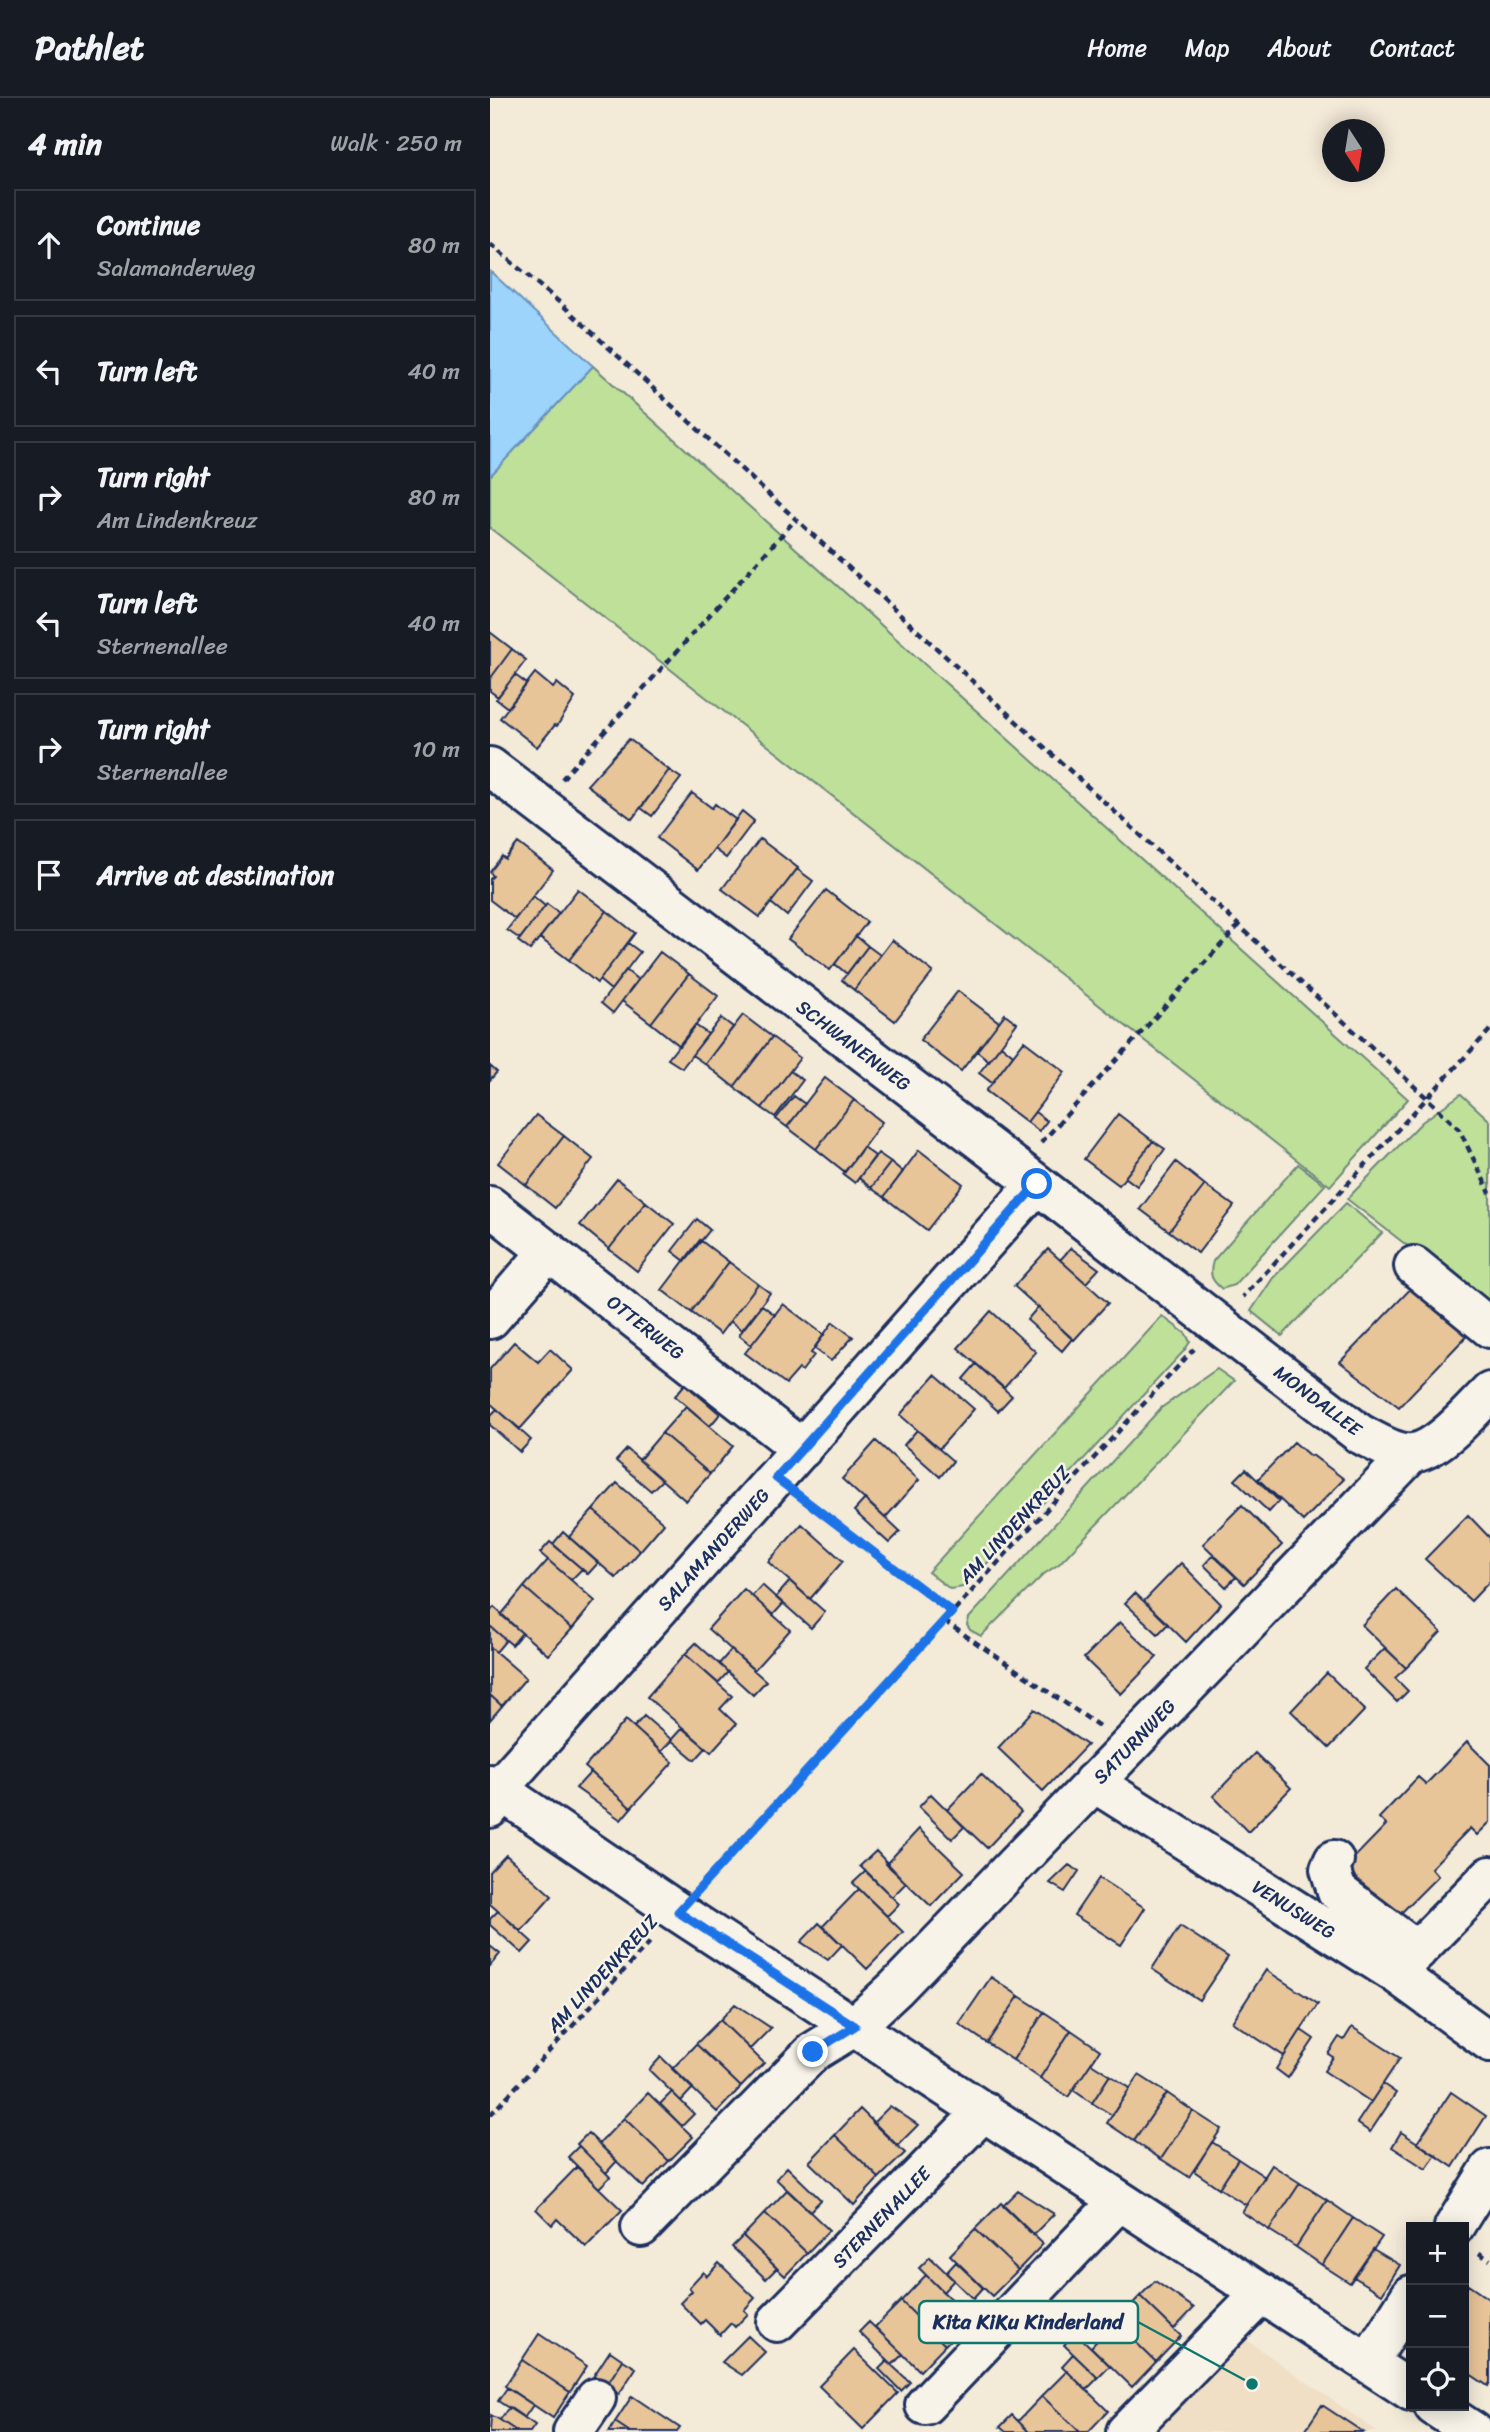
<!DOCTYPE html>
<html lang="en">
<head>
<meta charset="utf-8">
<style>
	:root { --surface:#171b24; --page:#242831; --text:#f1f3f6; --muted:#9ea1a6; --line:#363941 }
	body { margin:0; font-family:Sriracha,sans-serif; background:var(--page); color:var(--text) }
	.controls { position:absolute; right:21px; bottom:21px; display:grid; overflow:hidden; border-radius:0px; box-shadow:0 4px 18px #0003 }
	.controls button { width:63px; height:63px; display:grid; place-items:center; padding:0; border:0; border-bottom:2px solid var(--line); background:var(--surface); color:var(--text); font:35px sans-serif }
	.compass { position:absolute; left:832px; top:21px; width:63px; height:63px; border-radius:50%; background:var(--surface); box-shadow:0 4px 18px #0003; rotate:168deg }
	.stop { position:absolute; width:21px; height:21px; margin:-16px; border:5px solid #1a73e8; border-radius:50%; background:#fff }
	.stop.end { background:#1a73e8; border-color:#fff; box-shadow:0 2px 7px #0008 }
	.list { margin:0; padding:0; list-style:none }
	h2 { display:flex; justify-content:space-between; align-items:center; height:91px; margin:0; padding:0 28px; font-size:30px }
	h2 small { font-size:23px; font-weight:400; color:var(--muted) }
	.list li { display:grid; grid-template-columns:46px 1fr auto; gap:21px; align-items:center; box-sizing:border-box; height:112px; margin:0 14px 14px; padding:0 14px; border:2px solid var(--line); border-radius:0px }
	.list b { display:block; font-size:26px; white-space:nowrap }
	.list p { margin:0; font-size:23px; white-space:nowrap; color:var(--muted) }
	.list em { font-size:23px; font-style:normal; color:var(--muted) }
	.icon { flex:none; width:38px; height:38px; fill:none; stroke:currentColor; stroke-width:2; stroke-linecap:round; stroke-linejoin:round }
	.map { position:relative; flex:none; width:1000px; height:2334px; overflow:hidden }
	header { display:flex; align-items:center; gap:42px; box-sizing:border-box; height:98px; padding:0 35px; background:var(--surface); border-bottom:2px solid var(--line) }
	header strong { font-size:33px }
	nav { display:flex; gap:38px; margin-inline-start:auto; font-size:24px }
	main { display:flex }
	aside { flex:1; background:var(--surface) }
	.map>svg:first-child { display:block }
</style>
</head>
<body>
<header>
<strong>Pathlet</strong>
<nav><a>Home</a><a>Map</a><a>About</a><a>Contact</a></nav>
</header>
<main>
<aside>
<h2>4 min<small>Walk · 250 m</small></h2>
<ul class="list">
<li><svg class="icon" aria-label="ahead" viewBox="0 0 24 24"><path d="M12 20V5M6 11l6-6 6 6"/></svg><div><b>Continue</b><p>Salamanderweg</p></div><em>80 m</em></li>
<li><svg class="icon" aria-label="left" viewBox="0 0 24 24"><path d="M17 20v-9H6M10 6l-5 5 5 5"/></svg><div><b>Turn left</b></div><em>40 m</em></li>
<li><svg class="icon" aria-label="right" viewBox="0 0 24 24"><path d="M7 20v-9h11M14 6l5 5-5 5"/></svg><div><b>Turn right</b><p>Am Lindenkreuz</p></div><em>80 m</em></li>
<li><svg class="icon" aria-label="left" viewBox="0 0 24 24"><path d="M17 20v-9H6M10 6l-5 5 5 5"/></svg><div><b>Turn left</b><p>Sternenallee</p></div><em>40 m</em></li>
<li><svg class="icon" aria-label="right" viewBox="0 0 24 24"><path d="M7 20v-9h11M14 6l5 5-5 5"/></svg><div><b>Turn right</b><p>Sternenallee</p></div><em>10 m</em></li>
<li><svg class="icon" aria-label="arrive" viewBox="0 0 24 24"><path d="M6 21V4h12l-3 4 3 4H6"/></svg><div><b>Arrive at destination</b></div></li>
</ul>
</aside>
<div class="map">
<svg width="1000" height="2334" viewBox="0 0 1000 2334">
	<rect width="100%" height="100%" fill="#f4ead8"/>
	<filter id="ink" filterUnits="userSpaceOnUse"><feTurbulence type="fractalNoise" baseFrequency=".0143" numOctaves="2"/><feDisplacementMap in="SourceGraphic" scale="14" xChannelSelector="R" yChannelSelector="G"/><feConvolveMatrix kernelMatrix="1 2 1 2 8 2 1 2 1" color-interpolation-filters="sRGB"/></filter>
	<g filter="url(#ink)">
		<path fill="#f0dfc5" d="M 751,2238 L 888,2334 L 658,2334 Z"/>
		<path fill="#bfe099" stroke="#6d887c" stroke-width="2" d="M 103,268 L 918,1001 L 840,1088 L 0,430 L 0,378 Z
			M 971,996 L 1000,1023 L 1000,1212 L 857,1101 L 932,1024 Z
			M 808,1066 L 835,1087 L 744,1187 L 732,1191 C 721,1182 719,1177 723,1163 Z
			M 856,1105 L 892,1135 L 792,1238 L 761,1213 L 783,1180 Z
			M 672,1218 L 696,1236 L 700,1244 L 694,1253 L 489,1474 L 473,1489 L 460,1491 L 438,1474 Z
			M 727,1271 L 744,1283 L 569,1466 L 554,1476 L 491,1538 L 480,1532 L 477,1527 L 479,1520 L 671,1310 Z"/>
		<path fill="#9cd4fc" stroke="#6892bd" stroke-width="2" d="M 0,173 L 103,268 L 0,378 Z"/>
		<path fill="#e8c499" stroke="#1b2f5e" stroke-width="2" d="M 0,534 L 22,551 L 0,581 Z
			M 22,551 L 36,562 L 8,599 L 0,593 L 0,581 Z
			M 45,575 L 63,590 L 67,585 L 85,600 L 67,628 L 65,627 L 47,649 L 10,620 Z
			M 25,577 L 37,586 L 18,610 L 6,601 Z
			M 139,641 L 179,672 L 142,721 L 97,687 Z
			M 179,672 L 191,680 L 162,718 L 151,710 Z
			M 202,695 L 222,710 L 225,706 L 246,722 L 208,772 L 167,740 Z
			M 252,713 L 264,723 L 236,760 L 224,751 Z
			M 270,741 L 308,770 L 270,819 L 232,791 Z
			M 28,745 L 63,772 L 25,821 L 0,802 L 0,781 L 3,778 L 0,774 L 12,758 L 15,761 Z
			M 307,771 L 323,783 L 297,818 L 281,805 Z
			M 88,791 L 117,813 L 79,862 L 50,840 Z
			M 336,792 L 377,824 L 340,872 L 298,841 Z
			M 43,798 L 55,808 L 30,841 L 17,832 Z
			M 57,806 L 69,815 L 40,852 L 28,843 Z
			M 117,813 L 145,835 L 107,885 L 79,862 Z
			M 366,838 L 378,848 L 357,876 L 345,866 Z
			M 402,842 L 443,874 L 405,923 L 364,892 Z
			M 138,845 L 150,854 L 121,892 L 109,882 Z
			M 378,848 L 390,857 L 364,892 L 352,882 Z
			M 170,854 L 199,876 L 161,925 L 132,903 Z
			M 136,872 L 148,882 L 123,915 L 111,905 Z
			M 199,876 L 228,898 L 190,948 L 161,925 Z
			M 468,893 L 509,924 L 471,973 L 430,942 Z
			M 515,916 L 527,925 L 499,963 L 487,953 Z
			M 253,917 L 282,939 L 244,989 L 215,966 Z
			M 231,920 L 243,929 L 215,966 L 202,957 Z
			M 205,927 L 218,936 L 192,970 L 178,961 Z
			M 282,939 L 310,960 L 272,1010 L 244,989 Z
			M 534,943 L 575,974 L 537,1024 L 496,993 Z
			M 511,947 L 523,957 L 502,985 L 489,975 Z
			M 0,968 L 7,974 L 0,982 Z
			M 300,973 L 313,982 L 285,1019 L 272,1010 Z
			M 335,980 L 364,1002 L 326,1051 L 297,1029 Z
			M 304,998 L 315,1006 L 297,1029 L 286,1021 Z
			M 364,1002 L 392,1024 L 355,1074 L 326,1051 Z
			M 545,1014 L 557,1023 L 549,1033 L 537,1024 Z
			M 628,1016 L 663,1043 L 629,1087 L 594,1061 Z
			M 46,1017 L 74,1038 L 36,1087 L 8,1065 Z
			M 74,1038 L 103,1061 L 65,1110 L 36,1087 Z
			M 663,1043 L 675,1051 L 647,1088 L 635,1079 Z
			M 373,1049 L 385,1058 L 365,1085 L 353,1076 Z
			M 429,1052 L 473,1086 L 437,1132 L 394,1099 Z
			M 388,1055 L 401,1064 L 381,1090 L 369,1080 Z
			M 401,1064 L 413,1074 L 394,1099 L 381,1090 Z
			M 686,1064 L 715,1087 L 679,1133 L 650,1111 Z
			M 127,1081 L 156,1104 L 119,1151 L 90,1127 Z
			M 715,1087 L 744,1108 L 708,1155 L 679,1133 Z
			M 156,1104 L 184,1126 L 147,1173 L 119,1151 Z
			M 207,1121 L 220,1132 L 195,1163 L 182,1153 Z
			M 210,1142 L 239,1164 L 201,1214 L 172,1192 Z
			M 581,1150 L 609,1171 L 596,1185 L 570,1162 Z
			M 558,1151 L 618,1205 L 584,1242 L 524,1188 Z
			M 239,1164 L 268,1186 L 230,1236 L 201,1214 Z
			M 929,1182 L 987,1227 L 909,1309 L 850,1264 Z
			M 268,1186 L 280,1195 L 252,1232 L 240,1223 Z
			M 293,1206 L 334,1237 L 321,1255 L 324,1257 L 312,1273 L 309,1271 L 296,1286 L 255,1255 Z
			M 272,1207 L 285,1217 L 261,1247 L 249,1237 Z
			M 548,1209 L 582,1241 L 572,1253 L 537,1222 Z
			M 501,1213 L 546,1254 L 514,1290 L 468,1250 Z
			M 343,1224 L 363,1239 L 341,1263 L 324,1250 Z
			M 24,1244 L 48,1264 L 60,1251 L 83,1272 L 30,1331 L 0,1305 L 0,1271 Z
			M 486,1266 L 522,1298 L 508,1313 L 473,1281 Z
			M 445,1277 L 484,1311 L 449,1351 L 410,1317 Z
			M 195,1286 L 230,1316 L 220,1328 L 185,1298 Z
			M 196,1308 L 243,1348 L 220,1376 L 172,1335 Z
			M 7,1311 L 41,1342 L 30,1354 L 0,1327 L 0,1318 Z
			M 427,1332 L 463,1363 L 450,1379 L 414,1347 Z
			M 172,1335 L 220,1376 L 196,1403 L 149,1362 Z
			M 386,1343 L 429,1382 L 395,1420 L 352,1381 Z
			M 804,1344 L 820,1358 L 822,1357 L 854,1381 L 813,1423 L 768,1381 Z
			M 137,1351 L 172,1382 L 161,1393 L 126,1363 Z
			M 756,1371 L 789,1403 L 779,1414 L 745,1382 Z
			M 127,1385 L 174,1425 L 150,1453 L 103,1412 Z
			M 375,1401 L 410,1434 L 399,1445 L 364,1413 Z
			M 752,1407 L 792,1447 L 754,1486 L 713,1446 Z
			M 103,1412 L 150,1453 L 126,1480 L 79,1439 Z
			M 978,1417 L 1000,1440 L 1000,1483 L 981,1503 L 935,1461 Z
			M 312,1426 L 353,1463 L 320,1501 L 278,1464 Z
			M 73,1434 L 108,1465 L 98,1476 L 63,1446 Z
			M 60,1444 L 92,1471 L 81,1482 L 50,1455 Z
			M 723,1457 L 746,1479 L 736,1489 L 714,1467 Z
			M 58,1462 L 105,1503 L 82,1531 L 34,1489 Z
			M 691,1465 L 731,1506 L 696,1544 L 654,1503 Z
			M 300,1483 L 335,1514 L 321,1530 L 286,1499 Z
			M 272,1487 L 293,1506 L 283,1517 L 262,1498 Z
			M 34,1489 L 82,1531 L 58,1557 L 11,1517 Z
			M 254,1491 L 300,1532 L 264,1572 L 218,1531 Z
			M 906,1491 L 951,1534 L 916,1570 L 872,1527 Z
			M 645,1495 L 678,1526 L 668,1536 L 635,1505 Z
			M 4,1509 L 32,1535 L 22,1547 L 0,1528 L 0,1514 Z
			M 630,1524 L 667,1559 L 631,1596 L 594,1560 Z
			M 0,1528 L 16,1542 L 6,1554 L 0,1549 Z
			M 206,1545 L 238,1574 L 228,1585 L 195,1556 Z
			M 0,1549 L 36,1580 L 12,1608 L 0,1597 Z
			M 895,1550 L 916,1570 L 905,1580 L 918,1593 L 907,1604 L 874,1571 Z
			M 241,1552 L 276,1583 L 263,1597 L 229,1566 Z
			M 195,1556 L 242,1598 L 230,1611 L 246,1626 L 221,1654 L 157,1599 Z
			M 837,1575 L 875,1612 L 839,1650 L 801,1613 Z
			M 0,1597 L 12,1608 L 0,1622 Z
			M 544,1611 L 597,1647 L 553,1693 L 508,1650 Z
			M 154,1618 L 182,1642 L 171,1654 L 144,1629 Z
			M 136,1622 L 183,1664 L 141,1710 L 95,1669 Z
			M 192,1630 L 216,1650 L 205,1662 L 181,1642 Z
			M 977,1644 L 1000,1667 L 1000,1724 L 987,1737 L 980,1730 L 941,1770 L 948,1778 L 907,1819 L 855,1769 L 896,1727 L 889,1720 L 928,1679 L 936,1686 Z
			M 765,1655 L 801,1690 L 758,1734 L 723,1698 Z
			M 101,1674 L 141,1710 L 131,1722 L 86,1690 Z
			M 491,1676 L 531,1714 L 497,1750 L 457,1712 Z
			M 441,1696 L 474,1729 L 462,1741 L 429,1709 Z
			M 429,1731 L 474,1774 L 441,1808 L 396,1766 Z
			M 386,1753 L 416,1785 L 402,1799 L 370,1768 Z
			M 16,1757 L 62,1798 L 31,1833 L 0,1806 L 0,1774 Z
			M 579,1767 L 589,1773 L 575,1794 L 560,1785 Z
			M 376,1773 L 409,1806 L 397,1818 L 363,1785 Z
			M 609,1780 L 655,1810 L 631,1847 L 584,1817 Z
			M 369,1791 L 413,1834 L 377,1871 L 333,1828 Z
			M 8,1813 L 42,1844 L 32,1855 L 0,1827 L 0,1821 Z
			M 329,1825 L 352,1847 L 338,1862 L 311,1844 Z
			M 690,1828 L 738,1859 L 709,1902 L 662,1871 Z
			M 0,1848 L 10,1856 L 0,1868 Z
			M 776,1872 L 828,1906 L 794,1958 L 742,1924 Z
			M 501,1879 L 529,1898 L 497,1945 L 469,1926 Z
			M 529,1898 L 554,1914 L 523,1962 L 497,1945 Z
			M 245,1906 L 281,1930 L 260,1951 L 230,1922 Z
			M 554,1914 L 581,1932 L 550,1980 L 523,1962 Z
			M 230,1922 L 274,1965 L 251,1989 L 206,1946 Z
			M 862,1929 L 910,1960 L 881,2004 L 834,1973 L 843,1959 L 838,1956 L 849,1939 L 854,1942 Z
			M 581,1932 L 610,1952 L 578,1999 L 550,1980 Z
			M 811,1932 L 824,1941 L 798,1980 L 786,1971 Z
			M 206,1946 L 251,1989 L 227,2014 L 182,1971 Z
			M 171,1959 L 203,1990 L 191,2003 L 159,1972 Z
			M 601,1965 L 620,1977 L 602,2005 L 583,1992 Z
			M 620,1977 L 640,1990 L 622,2017 L 602,2005 Z
			M 649,1977 L 677,1995 L 644,2043 L 617,2025 Z
			M 893,1986 L 906,1995 L 880,2034 L 867,2025 Z
			M 182,1994 L 204,2016 L 192,2028 L 170,2006 Z
			M 961,1994 L 996,2018 L 963,2069 L 927,2045 Z
			M 158,1995 L 203,2039 L 179,2063 L 134,2020 Z
			M 677,1995 L 703,2013 L 671,2061 L 644,2043 Z
			M 400,2008 L 428,2027 L 407,2048 L 383,2025 Z
			M 370,2011 L 415,2055 L 389,2080 L 345,2037 Z
			M 703,2013 L 731,2031 L 699,2079 L 671,2061 Z
			M 134,2020 L 179,2063 L 153,2089 L 109,2046 Z
			M 911,2034 L 946,2057 L 936,2071 L 902,2049 Z
			M 98,2035 L 127,2063 L 116,2075 L 87,2046 Z
			M 345,2037 L 389,2080 L 364,2107 L 319,2064 Z
			M 722,2044 L 748,2061 L 729,2090 L 704,2073 Z
			M 89,2048 L 120,2079 L 109,2090 L 78,2059 Z
			M 748,2061 L 775,2079 L 756,2107 L 729,2090 Z
			M 782,2067 L 810,2085 L 779,2132 L 752,2114 Z
			M 87,2069 L 132,2112 L 96,2149 L 67,2121 L 62,2127 L 46,2111 Z
			M 297,2069 L 331,2102 L 320,2113 L 286,2081 Z
			M 810,2085 L 837,2102 L 806,2149 L 779,2132 Z
			M 297,2092 L 339,2132 L 317,2155 L 275,2115 Z
			M 528,2093 L 564,2116 L 543,2137 L 513,2108 Z
			M 837,2102 L 863,2120 L 832,2167 L 806,2149 Z
			M 511,2105 L 553,2146 L 528,2172 L 485,2131 Z
			M 275,2115 L 317,2155 L 295,2178 L 253,2138 Z
			M 863,2120 L 892,2139 L 860,2185 L 832,2167 Z
			M 485,2131 L 528,2172 L 502,2198 L 460,2157 Z
			M 253,2138 L 287,2170 L 276,2181 L 242,2149 Z
			M 883,2151 L 910,2167 L 892,2196 L 864,2179 Z
			M 440,2159 L 464,2182 L 453,2194 L 429,2170 Z
			M 466,2164 L 493,2190 L 483,2201 L 456,2175 Z
			M 229,2165 L 265,2200 L 254,2212 L 258,2216 L 245,2229 L 241,2225 L 230,2237 L 215,2222 L 211,2226 L 190,2205 L 202,2193 L 199,2189 L 213,2174 L 217,2178 Z
			M 436,2177 L 481,2221 L 455,2247 L 411,2203 Z
			M 665,2183 L 704,2210 L 684,2231 L 650,2198 Z
			M 978,2187 L 1000,2202 L 1000,2284 L 998,2288 L 974,2272 L 974,2193 Z
			M 650,2198 L 691,2238 L 666,2264 L 625,2224 Z
			M 411,2203 L 455,2247 L 430,2273 L 385,2229 Z
			M 379,2224 L 413,2256 L 402,2267 L 369,2234 Z
			M 625,2224 L 666,2264 L 642,2289 L 601,2249 Z
			M 585,2234 L 620,2268 L 608,2280 L 574,2247 Z
			M 49,2236 L 97,2268 L 80,2294 L 32,2262 Z
			M 258,2238 L 275,2254 L 252,2277 L 232,2264 Z
			M 364,2252 L 408,2295 L 373,2331 L 329,2288 Z
			M 120,2253 L 133,2262 L 116,2288 L 103,2279 Z
			M 583,2256 L 608,2280 L 596,2292 L 572,2268 Z
			M 32,2262 L 80,2294 L 63,2320 L 15,2288 Z
			M 133,2262 L 146,2270 L 129,2296 L 116,2288 Z
			M 397,2263 L 420,2284 L 411,2293 L 389,2271 Z
			M 577,2273 L 618,2313 L 598,2334 L 590,2334 L 552,2298 Z
			M 17,2290 L 43,2307 L 34,2320 L 8,2303 Z
			M 142,2298 L 190,2330 L 187,2334 L 140,2334 L 125,2324 Z
			M 552,2298 L 590,2334 L 539,2334 L 528,2323 Z
			M 832,2307 L 873,2334 L 814,2334 Z
			M 19,2309 L 45,2327 L 40,2334 L 28,2334 L 10,2322 Z
			M 1,2317 L 10,2322 L 28,2334 L 0,2334 Z
			M 522,2317 L 539,2334 L 516,2334 L 510,2329 Z
			M 125,2324 L 140,2334 L 119,2334 Z"/>
		<g fill="none" stroke-linecap="round" stroke-linejoin="round">
			<g stroke="#1b2f5e" stroke-width="44">
				<path id="minor" d="M 0,669 L 547,1086 L 870,1336 C 885,1343 905,1357 922,1355 C 948,1353 982,1312 1000,1294
					M 0,1108 L 312,1351
					M 924,1168 L 1000,1230
					M 0,1221 L 59,1153
					M 603,1684 L 905,1875 L 1000,1944
					M 0,1686 L 188,1814 L 921,2293
					M 0,1710 L 9,1690 L 547,1086
					M 844,1762 L 840,1771 L 847,1793 L 927,1853
					M 905,1875 L 1000,1778
					M 151,2129 L 323,1954 L 365,1928 L 406,1890 L 921,1356
					M 964,2129 L 1000,2071
					M 287,2224 L 494,2013
					M 878,2265 L 921,2197
					M 435,2307 L 629,2103
					M 944,2308 L 984,2334
					M 83,2334 L 106,2300
					M 636,2334 L 772,2195"/>
			</g>
			<path stroke="#1b2f5e" stroke-width="4.5" stroke-dasharray="7 5" stroke-linecap="butt" d="M 0,146 L 69,204 L 937,1000 L 753,1199
				M 72,681 L 306,421
				M 1000,932 L 937,1000 L 969,1031 L 1000,1095
				M 551,1045 L 749,827
				M 312,1400 L 462,1515
				M 454,1523 L 609,1628
				M 213,1786 L 704,1251
				M 0,2017 L 162,1842
				M 989,2155 L 1000,2162"/>
			<use href="#minor" stroke="#f7f3e8" stroke-width="38"/>
		</g>
	</g>
	<g fill="none" stroke-linecap="round" stroke-linejoin="round" filter="url(#ink)">
		<path stroke="#1a73e8" stroke-width="9" d="M 323,1954 L 365,1928 L 188,1814 L 462,1514 L 286,1380 L 547,1086"/>
	</g>
	<g text-anchor="middle" stroke-width="5" stroke-linejoin="round" paint-order="stroke">
		<g font-size="19" fill="#1b2f5e" stroke="#f7f3e8">
			<text transform="translate(364 947) rotate(37)" y="7">SCHWANENWEG</text>
			<text transform="translate(156 1229) rotate(38)" y="7">OTTERWEG</text>
			<text transform="translate(828 1302) rotate(37)" y="7">MONDALLEE</text>
			<text transform="translate(524 1426) rotate(-47)" y="7">AM LINDENKREUZ</text>
			<text transform="translate(223 1451) rotate(-48)" y="7">SALAMANDERWEG</text>
			<text transform="translate(644 1643) rotate(-46)" y="7">SATURNWEG</text>
			<text transform="translate(804 1811) rotate(32)" y="7">VENUSWEG</text>
			<text transform="translate(112 1875) rotate(-47)" y="7">AM LINDENKREUZ</text>
			<text transform="translate(391 2119) rotate(-46)" y="7">STERNENALLEE</text>
		</g>
	</g>
	<path fill="none" stroke="#0f766e" stroke-width="2.5" d="M762 2286L648 2224"/>
	<circle fill="#0f766e" stroke="#f7f3e8" stroke-width="2.5" cx="762" cy="2286" r="7"/>
	<rect fill="#f7f3e8" stroke="#0f766e" stroke-width="2.5" x="429" y="2203" width="219" height="42" rx="7"/>
	<g font-size="21" text-anchor="middle" font-weight="bold" fill="#1b2f5e">
		<text x="538" y="2231">Kita KiKu Kinderland</text>
	</g>
</svg>
<div class="controls">
<button>+</button>
<button>−</button>
<button><svg class="icon" aria-label="locate" viewBox="0 0 24 24"><circle cx="12" cy="12" r="6"/><path d="M12 2v4M12 18v4M2 12h4M18 12h4"/></svg></button>
</div>
<svg class="compass" viewBox="-18 -18 36 36"><path d="M0-13l5 13h-10z" fill="#e53935"/><path d="M0 13l5-13h-10z" fill="#9ea1a6"/></svg>
<div class="stop" style="left:547px;top:1086px"></div>
<div class="stop end" style="left:323px;top:1954px"></div>
</div>
</main>
</body>
</html>
